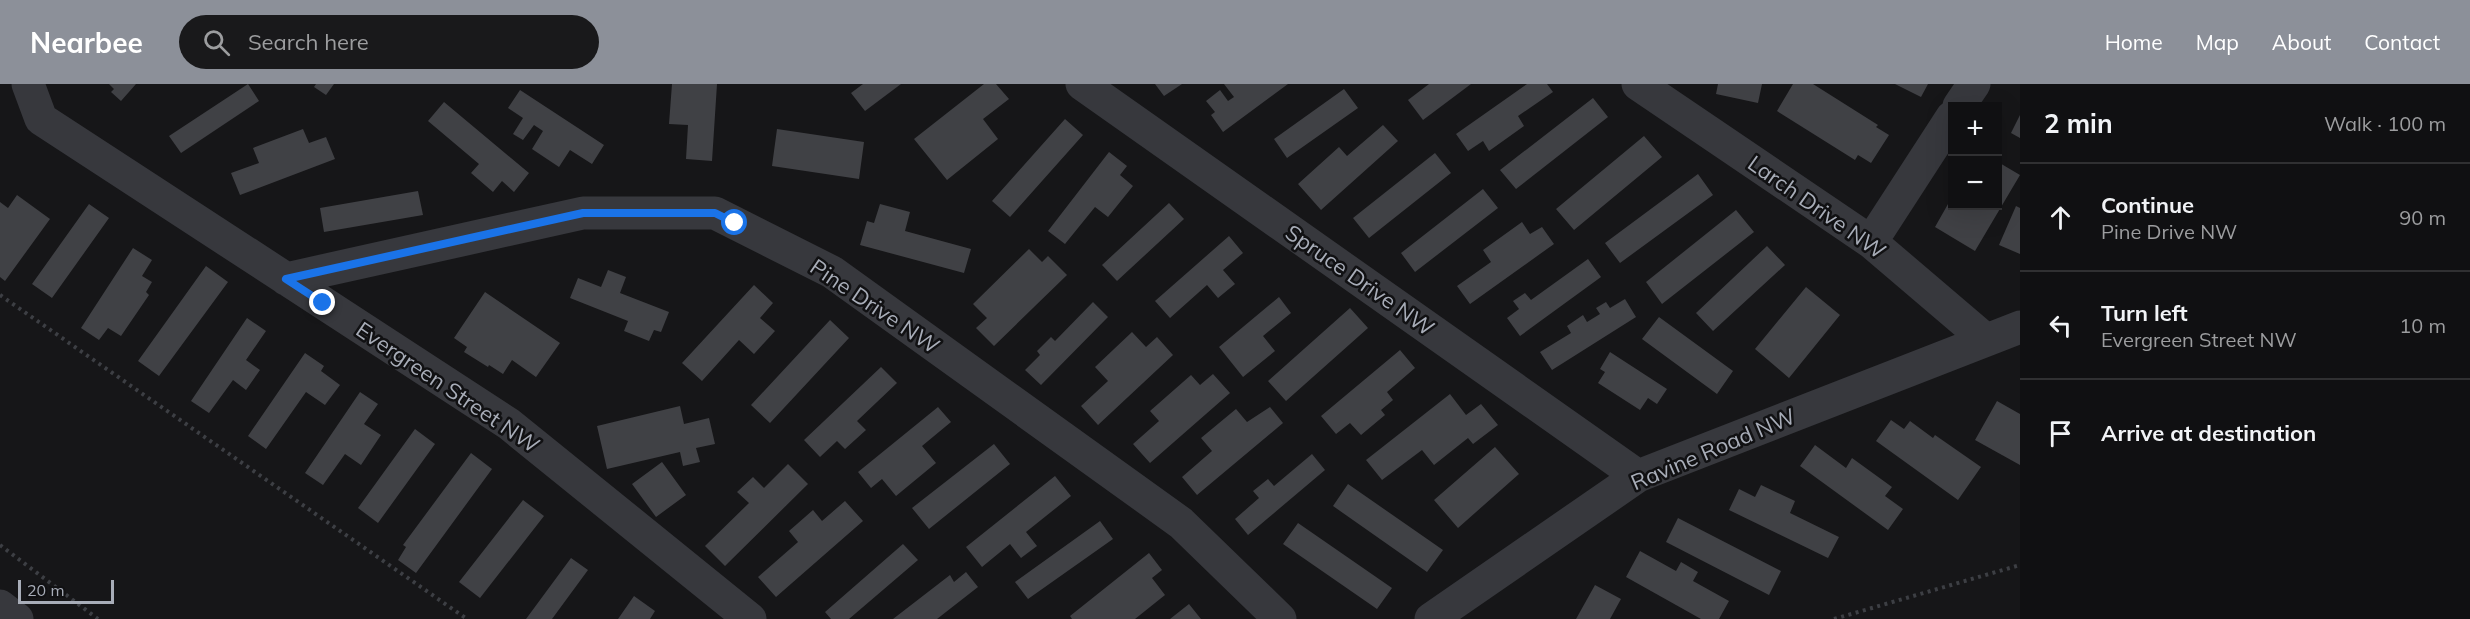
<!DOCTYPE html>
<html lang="en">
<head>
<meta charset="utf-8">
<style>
	:root { --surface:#101012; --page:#19191b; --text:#f1f3f6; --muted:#9c9d9f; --line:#303032; --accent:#8c9099 }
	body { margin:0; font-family:Mulish,sans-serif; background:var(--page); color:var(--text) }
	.controls { position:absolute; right:18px; top:18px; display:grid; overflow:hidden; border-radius:0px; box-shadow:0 6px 24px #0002 }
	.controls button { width:54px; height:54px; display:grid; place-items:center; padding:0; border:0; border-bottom:2px solid var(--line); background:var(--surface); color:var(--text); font:30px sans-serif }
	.scale { position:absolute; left:18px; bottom:15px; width:96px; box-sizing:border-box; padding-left:6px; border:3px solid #a8adb8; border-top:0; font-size:16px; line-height:21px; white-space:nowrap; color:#a8adb8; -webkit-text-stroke:4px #111113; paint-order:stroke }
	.stop { position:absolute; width:18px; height:18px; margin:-14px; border:4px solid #1a73e8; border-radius:50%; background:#fff }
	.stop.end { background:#1a73e8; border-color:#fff; box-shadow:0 2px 6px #0008 }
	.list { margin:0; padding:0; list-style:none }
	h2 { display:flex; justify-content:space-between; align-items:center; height:78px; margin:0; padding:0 24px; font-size:26px }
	h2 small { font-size:20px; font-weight:400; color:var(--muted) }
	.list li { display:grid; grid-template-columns:39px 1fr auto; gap:18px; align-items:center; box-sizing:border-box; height:108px; padding:0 24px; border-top:2px solid var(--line) }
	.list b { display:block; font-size:22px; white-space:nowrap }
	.list p { margin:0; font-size:20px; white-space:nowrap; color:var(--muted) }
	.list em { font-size:20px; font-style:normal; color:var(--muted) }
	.icon { flex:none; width:33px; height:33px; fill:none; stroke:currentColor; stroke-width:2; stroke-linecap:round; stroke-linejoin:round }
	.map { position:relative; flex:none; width:2020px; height:535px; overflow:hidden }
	header { display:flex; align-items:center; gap:36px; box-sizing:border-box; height:84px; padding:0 30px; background:var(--accent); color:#fff }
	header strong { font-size:28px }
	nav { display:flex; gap:33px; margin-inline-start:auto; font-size:21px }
	.search { width:420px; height:54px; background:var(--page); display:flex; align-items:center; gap:15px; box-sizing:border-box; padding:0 21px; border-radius:33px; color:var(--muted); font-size:22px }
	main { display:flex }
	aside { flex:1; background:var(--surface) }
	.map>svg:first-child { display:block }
</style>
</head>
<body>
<header>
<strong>Nearbee</strong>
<div class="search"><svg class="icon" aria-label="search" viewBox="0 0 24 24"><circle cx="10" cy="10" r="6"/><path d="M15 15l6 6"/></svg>Search here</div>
<nav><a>Home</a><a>Map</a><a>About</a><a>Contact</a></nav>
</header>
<main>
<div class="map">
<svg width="2020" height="535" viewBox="0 0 2020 535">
	<rect width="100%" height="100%" fill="#161618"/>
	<path fill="#404145" d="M 109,0 L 136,0 L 121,17 L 111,8 L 114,5 Z
		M 248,0 L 259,17 L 181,69 L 169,52 Z
		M 316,0 L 334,0 L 326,11 L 314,3 Z
		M 672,0 L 717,0 L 712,77 L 686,75 L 688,41 L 669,40 Z
		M 863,0 L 901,0 L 865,27 L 851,9 Z
		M 984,0 L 996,0 L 1009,15 L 983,35 L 998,55 L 947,96 L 914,55 Z
		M 1155,0 L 1182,0 L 1164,12 Z
		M 1224,0 L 1288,0 L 1223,48 L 1211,31 L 1215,28 L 1206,17 L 1220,6 L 1228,17 L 1234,13 Z
		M 1429,0 L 1471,0 L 1423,36 L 1408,16 Z
		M 1527,0 L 1547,0 L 1553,8 L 1518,32 L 1524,42 L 1489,67 L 1483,57 L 1468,67 L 1456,50 Z
		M 1718,0 L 1762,0 L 1758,19 L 1716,10 Z
		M 1793,0 L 1813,0 L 1878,41 L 1876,43 L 1889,51 L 1871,79 L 1858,71 L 1855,76 L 1777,27 Z
		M 1895,0 L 1928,0 L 1921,13 Z
		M 1344,5 L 1358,24 L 1287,74 L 1274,55 Z
		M 520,6 L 604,61 L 592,80 L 570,66 L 559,83 L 532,65 L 543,47 L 534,41 L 523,56 L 513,50 L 523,34 L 508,24 Z
		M 1593,14 L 1608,33 L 1516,105 L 1500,86 Z
		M 444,18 L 529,89 L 514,108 L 502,97 L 493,108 L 471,89 L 479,80 L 428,37 Z
		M 2020,31 L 2020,54 L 2011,49 Z
		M 1065,35 L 1083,51 L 1010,133 L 992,117 Z
		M 1383,41 L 1398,57 L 1321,126 L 1298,100 L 1339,63 L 1347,72 Z
		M 303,45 L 309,59 L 326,53 L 335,75 L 240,111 L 231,89 L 259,79 L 253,64 Z
		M 777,45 L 864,58 L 859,95 L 772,82 Z
		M 1644,52 L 1662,73 L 1574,146 L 1556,125 Z
		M 1109,68 L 1127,82 L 1120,91 L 1133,102 L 1108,133 L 1095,123 L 1065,160 L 1048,147 Z
		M 1435,69 L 1451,89 L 1369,154 L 1353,134 Z
		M 1998,78 L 2020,91 L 1975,167 L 1935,143 L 1952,113 L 1952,122 L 1998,122 Z
		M 1698,90 L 1713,111 L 1620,179 L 1605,159 Z
		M 1483,105 L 1498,124 L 1415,188 L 1401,169 Z
		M 418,107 L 423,131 L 324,148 L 320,124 Z
		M 17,111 L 50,135 L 5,197 L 0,193 L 0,118 L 8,124 Z
		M 1169,119 L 1184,135 L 1117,197 L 1102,181 Z
		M 89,120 L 109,134 L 52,214 L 32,200 Z
		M 880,120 L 910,128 L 905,147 L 971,165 L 964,189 L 860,161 L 867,137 L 874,139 Z
		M 2016,122 L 2020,124 L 2020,170 L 1999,161 Z
		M 1736,126 L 1754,148 L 1662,220 L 1646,198 Z
		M 1522,138 L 1530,150 L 1542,143 L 1554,160 L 1470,220 L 1457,202 L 1491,178 L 1483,166 Z
		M 1229,152 L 1243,169 L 1223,186 L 1235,200 L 1218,214 L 1207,201 L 1170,234 L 1155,217 Z
		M 1767,162 L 1785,181 L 1713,247 L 1696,229 Z
		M 133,164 L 152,176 L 142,192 L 152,198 L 146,208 L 149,211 L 121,252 L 108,244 L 99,256 L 81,244 Z
		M 1029,165 L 1042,178 L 1048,172 L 1067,191 L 994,262 L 976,244 L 987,234 L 973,220 Z
		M 1588,175 L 1601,193 L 1520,252 L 1507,234 L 1519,225 L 1513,217 L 1525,209 L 1531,216 Z
		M 206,182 L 228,198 L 159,292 L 138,277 Z
		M 608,186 L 626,193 L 620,209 L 669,228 L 661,248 L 654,246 L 649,257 L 624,247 L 628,237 L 570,214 L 578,194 L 601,203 Z
		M 754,201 L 773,219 L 760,234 L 775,247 L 754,270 L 739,256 L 702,297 L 682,279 Z
		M 1806,203 L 1840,231 L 1789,294 L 1755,265 Z
		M 485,208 L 560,259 L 536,293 L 512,276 L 503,290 L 489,281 L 488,283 L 464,268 L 467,263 L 454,254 Z
		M 1279,213 L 1291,229 L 1263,252 L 1275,267 L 1243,293 L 1219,263 Z
		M 1625,215 L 1636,233 L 1552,286 L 1540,268 L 1571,249 L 1567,242 L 1583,231 L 1587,238 L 1600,230 L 1596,224 L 1606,218 L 1610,224 Z
		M 1093,218 L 1108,233 L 1041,301 L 1025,286 L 1040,271 L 1037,267 L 1051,253 L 1055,257 Z
		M 1350,224 L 1368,244 L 1286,317 L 1268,297 Z
		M 1659,233 L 1733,287 L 1717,310 L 1642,255 Z
		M 247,234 L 266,247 L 246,276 L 260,286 L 246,306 L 233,296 L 209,329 L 191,317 Z
		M 830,236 L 849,254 L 770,339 L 751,321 Z
		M 1132,248 L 1146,263 L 1157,253 L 1173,271 L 1098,341 L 1081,322 L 1108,297 L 1095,283 Z
		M 1400,266 L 1415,284 L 1387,308 L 1393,316 L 1381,326 L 1385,331 L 1361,351 L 1350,339 L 1336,350 L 1321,332 Z
		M 1610,268 L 1667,305 L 1657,320 L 1648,314 L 1640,326 L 1598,299 L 1605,288 L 1600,285 Z
		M 305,269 L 324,282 L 321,287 L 340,301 L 325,321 L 306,308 L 266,365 L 248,352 Z
		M 881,283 L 897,299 L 857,337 L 866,346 L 845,365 L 837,357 L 820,373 L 804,356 Z
		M 1213,290 L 1230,309 L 1150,379 L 1133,360 L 1159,337 L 1150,327 L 1191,291 L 1200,301 Z
		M 360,308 L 378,320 L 364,340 L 381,351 L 361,381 L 345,370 L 323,401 L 305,389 Z
		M 1450,310 L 1466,331 L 1481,320 L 1498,341 L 1473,360 L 1468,354 L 1434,381 L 1422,366 L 1382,396 L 1366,376 Z
		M 1997,317 L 2020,330 L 2020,381 L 1975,356 Z
		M 680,322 L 684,340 L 709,334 L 715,360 L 696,364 L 700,378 L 683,382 L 680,368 L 607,385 L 597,342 Z
		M 938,323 L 951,338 L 922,362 L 936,379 L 896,412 L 882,395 L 871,404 L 858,388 Z
		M 1270,323 L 1283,339 L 1197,411 L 1182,393 L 1212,367 L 1201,354 L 1236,325 L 1247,338 Z
		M 1891,336 L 1904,345 L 1910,337 L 1933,354 L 1935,351 L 1981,383 L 1958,416 L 1876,357 Z
		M 415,345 L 435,360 L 378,439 L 358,424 Z
		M 994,360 L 1010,380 L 929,445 L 912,424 Z
		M 1815,361 L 1846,384 L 1852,374 L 1892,403 L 1885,412 L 1903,425 L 1888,446 L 1800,382 Z
		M 1495,363 L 1519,390 L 1458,444 L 1434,416 Z
		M 471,369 L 492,385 L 416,489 L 398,476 L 406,463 L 403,461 Z
		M 1312,370 L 1325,386 L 1248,451 L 1235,435 L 1259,414 L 1253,407 L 1268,395 L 1274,402 Z
		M 662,378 L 686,411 L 656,433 L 632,400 Z
		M 788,380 L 808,400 L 725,482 L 705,462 L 749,419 L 737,408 L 753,393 L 764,404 Z
		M 1055,392 L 1071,412 L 1026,448 L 1037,462 L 1021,474 L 1010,460 L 982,483 L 966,463 Z
		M 1348,400 L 1443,466 L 1427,488 L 1333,422 Z
		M 1761,401 L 1795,417 L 1790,429 L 1839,453 L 1828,474 L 1729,426 L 1739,405 L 1755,413 Z
		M 523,416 L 544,432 L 480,514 L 459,498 Z
		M 845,417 L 863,437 L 776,513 L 758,493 L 798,458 L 789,447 L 813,426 L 822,437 Z
		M 1678,434 L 1781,487 L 1769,511 L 1666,458 Z
		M 1100,437 L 1113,455 L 1028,515 L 1015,498 Z
		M 1298,439 L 1392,504 L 1377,525 L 1283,460 Z
		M 903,460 L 918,476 L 849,535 L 831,535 L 825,528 Z
		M 1640,467 L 1676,487 L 1681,478 L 1698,488 L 1693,497 L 1729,517 L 1719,535 L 1701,535 L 1626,493 Z
		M 1149,469 L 1162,486 L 1152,494 L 1165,511 L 1135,535 L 1072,535 L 1070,532 Z
		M 571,474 L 588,486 L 552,535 L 526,535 Z
		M 966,488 L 978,503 L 937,535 L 893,535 L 950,491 L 954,498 Z
		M 1595,501 L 1621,515 L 1610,535 L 1576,535 Z
		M 634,512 L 655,527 L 650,535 L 618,535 Z
		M 1189,520 L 1201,535 L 1170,535 Z"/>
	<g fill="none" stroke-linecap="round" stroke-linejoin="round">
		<path stroke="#3d3f44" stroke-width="4" stroke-dasharray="3 4.5" stroke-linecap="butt" d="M 0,211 L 467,535
			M 0,461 L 98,535
			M 1834,535 L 2020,481"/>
		<path stroke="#37383d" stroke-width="33" d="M 28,0 L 41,35 L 509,340 L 750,535
			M 1082,0 L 1638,392
			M 1638,0 L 1871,158 L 1986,256
			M 1959,22 L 1974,0
			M 1871,158 L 1952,33
			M 286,195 L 583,129 L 715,129 L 832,188 L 1181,439 L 1280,535
			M 0,522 L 17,535
			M 1431,535 L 1638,392 L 2020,243"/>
	</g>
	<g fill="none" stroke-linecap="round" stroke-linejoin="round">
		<path stroke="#1a73e8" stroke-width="8" d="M 323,219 L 286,195 L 583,129 L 715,129 L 735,139"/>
	</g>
	<g text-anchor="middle" stroke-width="5" stroke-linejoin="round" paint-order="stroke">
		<g font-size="22" fill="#a8adb8" stroke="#111113">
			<text transform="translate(1817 123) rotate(35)" y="8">Larch Drive NW</text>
			<text transform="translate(1360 196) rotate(35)" y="8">Spruce Drive NW</text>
			<text transform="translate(875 222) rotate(34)" y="8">Pine Drive NW</text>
			<text transform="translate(448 303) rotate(34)" y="8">Evergreen Street NW</text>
			<text transform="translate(1713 365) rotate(-23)" y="8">Ravine Road NW</text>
		</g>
	</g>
</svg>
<div class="controls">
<button>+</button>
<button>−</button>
</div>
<div class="scale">20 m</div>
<div class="stop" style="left:735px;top:139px"></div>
<div class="stop end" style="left:323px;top:219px"></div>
</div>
<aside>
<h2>2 min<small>Walk · 100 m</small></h2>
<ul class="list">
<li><svg class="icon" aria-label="ahead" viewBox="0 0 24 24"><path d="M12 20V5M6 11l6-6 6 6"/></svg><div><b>Continue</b><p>Pine Drive NW</p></div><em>90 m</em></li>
<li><svg class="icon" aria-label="left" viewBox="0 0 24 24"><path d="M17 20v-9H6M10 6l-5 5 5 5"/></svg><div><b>Turn left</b><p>Evergreen Street NW</p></div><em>10 m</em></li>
<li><svg class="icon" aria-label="arrive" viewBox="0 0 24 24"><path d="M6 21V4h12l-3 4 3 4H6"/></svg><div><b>Arrive at destination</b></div></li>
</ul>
</aside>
</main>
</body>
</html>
